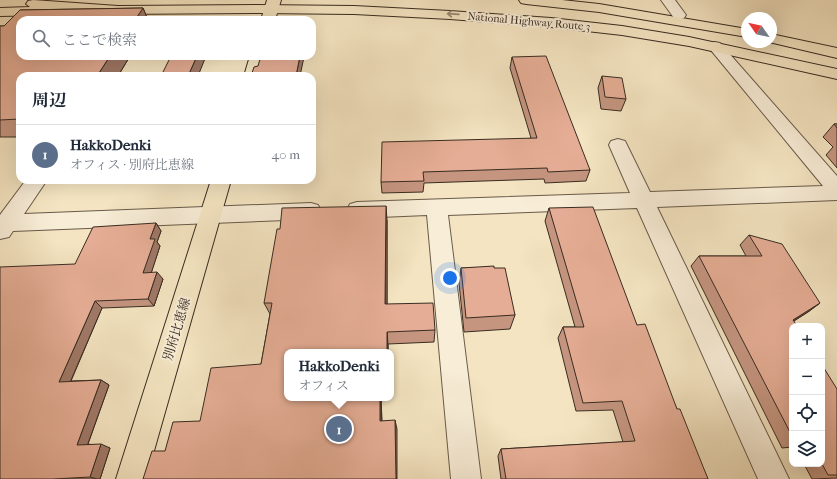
<!DOCTYPE html>
<html lang="ja">
<head>
<meta charset="utf-8">
<style>
	:root { --surface:#fff; --page:#f6f6f7; --text:#1f2937; --muted:#747a83; --line:#e0e1e3; --accent:#8f2418 }
	body { margin:0; font-family:"IM FELL French Canon","Noto Serif JP",serif; background:var(--page); color:var(--text) }
	.controls { position:absolute; right:12px; bottom:12px; display:grid; overflow:hidden; border-radius:8px; box-shadow:0 4px 16px #0002 }
	.controls button { width:36px; height:36px; display:grid; place-items:center; padding:0; border:0; border-bottom:1px solid var(--line); background:var(--surface); color:var(--text); font:20px sans-serif }
	.compass { position:absolute; left:741px; top:12px; width:36px; height:36px; border-radius:50%; background:var(--surface); box-shadow:0 4px 16px #0002; rotate:304deg }
	.you { position:absolute; left:450px; top:278px; width:14px; height:14px; margin:-10px; border:3px solid #fff; border-radius:50%; background:#1a73e8; box-shadow:0 0 0 6px #1a73e833 }
	.badge { display:grid; place-items:center; width:26px; height:26px; border-radius:50%; background:var(--accent); color:#fff; font-size:13px; font-weight:700 }
	.pin { position:absolute; translate:-50% -50%; border:2px solid #fff; box-shadow:0 1px 4px #0006 }
	.popup { position:absolute; left:284px; top:349px; width:110px; height:52px; box-sizing:border-box; display:grid; place-content:center; border-radius:8px; background:var(--surface); filter:drop-shadow(0 1px 3px #0005); font-size:13px; white-space:nowrap; color:var(--muted) }
	.popup b { font-size:15px; color:var(--text) }
	.popup::after { content:''; position:absolute; left:50%; top:100%; margin-left:-8px; border:8px solid transparent; border-top-color:var(--surface) }
	.list { margin:0; padding:0; list-style:none }
	h2 { display:flex; justify-content:space-between; align-items:center; height:52px; margin:0; padding:0 16px; font-size:17px }
	h2 small { font-size:13px; font-weight:400; color:var(--muted) }
	.list li { display:grid; grid-template-columns:26px 1fr auto; gap:12px; align-items:center; box-sizing:border-box; height:60px; padding:0 16px; border-top:1px solid var(--line) }
	.list b { display:block; font-size:15px; white-space:nowrap }
	.list p { margin:0; font-size:13px; white-space:nowrap; color:var(--muted) }
	.list em { font-size:13px; font-style:normal; color:var(--muted) }
	.icon { flex:none; width:22px; height:22px; fill:none; stroke:currentColor; stroke-width:2; stroke-linecap:round; stroke-linejoin:round }
	.map { position:relative; flex:none; width:837px; height:479px; overflow:hidden }
	.search { position:absolute; background:var(--surface); box-shadow:0 4px 16px #0002; left:16px; top:16px; width:300px; height:44px; display:flex; align-items:center; gap:10px; box-sizing:border-box; padding:0 14px; border-radius:12px; color:var(--muted); font-size:15px }
	.panel { position:absolute; background:var(--surface); box-shadow:0 4px 16px #0002; left:16px; top:72px; width:300px; height:112px; border-radius:12px }
	.map>svg:first-child { display:block }
</style>
</head>
<body>
<div class="map">
<svg width="837" height="479" viewBox="0 0 837 479">
	<rect width="100%" height="100%" fill="#f4e4c1"/>
	<filter id="stains"><feTurbulence type="fractalNoise" baseFrequency=".005" numOctaves="4"/><feColorMatrix values="0 0 0 0 .2 0 0 0 0 .09 0 0 0 0 .02 0 0 0 .5 -.17"/></filter>
	<radialGradient id="worn" r=".72"><stop offset=".6" stop-color="#630" stop-opacity="0"/><stop offset="1" stop-color="#630" stop-opacity=".3"/></radialGradient>
	<g fill="none" stroke-linecap="round" stroke-linejoin="round">
		<g stroke="#685a49" stroke-width="2">
			<path id="minor" d="M 661,0 L 675,0 L 686,15 L 684,18 L 674,18 Z
				M 715,42 L 720,43 L 837,176 L 837,200 L 657,207 L 789,479 L 758,479 L 637,208 L 448,215 L 481,479 L 451,479 L 427,215 L 357,218 L 350,216 L 347,210 L 350,204 L 357,202 L 630,193 L 609,145 L 611,141 L 618,139 L 625,141 L 627,145 L 650,192 L 823,186 L 710,49 L 708,46 L 710,43 Z
				M 26,180 L 47,180 L 24,214 L 311,203 L 318,205 L 321,211 L 318,217 L 311,219 L 13,231 L 9,237 L 0,239 L 0,215 Z"/>
		</g>
		<g stroke="#392c21" stroke-width="2">
			<path id="major" d="M 267,0 L 281,0 L 275,20 L 261,20 Z
				M 250,56 L 266,56 L 260,76 L 244,76 Z
				M 211,180 L 231,180 L 146,479 L 116,479 Z"/>
		</g>
		<g stroke="#392c21" stroke-width="2">
			<path id="highway" d="M 33,0 L 118,6 L 258,5 L 354,6 L 450,11 L 551,18 L 622,26 L 689,37 L 837,69 L 837,79 L 689,46 L 622,35 L 551,27 L 450,19 L 354,14 L 258,13 L 113,14 L 55,10 L 54,14 L 49,15 L 0,16 L 0,8 L 30,7 L 26,4 L 28,1 Z
				M 519,0 L 562,0 L 599,4 L 747,29 L 747,37 L 599,12 L 526,4 L 521,3 Z
				M 771,34 L 837,48 L 837,58 L 769,42 L 771,42 Z"/>
		</g>
		<use href="#minor" fill="#f8edd7" fill-rule="evenodd"/>
		<use href="#major" fill="#f4e4c1" fill-rule="evenodd"/>
		<use href="#highway" fill="#f4e4c1" fill-rule="evenodd"/>
	</g>
	<path fill="#c59580" stroke="#392c21" d="M 143,8 L 148,20 L 20,20 L 20,56 L 130,56 L 118,76 L 20,76 L 20,137 L 0,137 L 0,26 L 4,26 L 20,10 Z
		M 512,57 L 590,170 L 586,181 L 545,183 L 544,179 L 424,183 L 423,192 L 382,193 L 381,182 L 531,138 L 510,68 Z
		M 602,76 L 626,99 L 621,111 L 601,109 L 598,88 Z
		M 834,124 L 837,124 L 837,168 L 826,155 L 833,147 L 823,137 Z
		M 549,208 L 637,325 L 677,409 L 708,479 L 501,479 L 498,456 L 501,449 L 623,442 L 613,410 L 576,411 L 558,338 L 563,327 L 575,327 L 545,221 Z
		M 387,220 L 387,304 L 435,330 L 434,342 L 388,344 L 388,352 L 287,352 L 287,398 L 381,398 L 382,421 L 397,429 L 165,451 L 200,421 L 261,364 L 270,314 L 264,303 Z
		M 156,223 L 161,231 L 157,242 L 160,246 L 151,273 L 163,279 L 154,306 L 102,308 L 71,381 L 101,380 L 109,385 L 88,444 L 110,448 L 100,479 L 0,479 L 75,264 Z
		M 749,235 L 820,303 L 808,312 L 794,321 L 792,326 L 792,447 L 782,448 L 691,266 L 699,256 L 746,256 L 740,245 Z
		M 461,268 L 494,268 L 515,315 L 510,329 L 464,332 L 459,283 Z
		M 837,389 L 837,478 L 812,479 L 804,464 L 822,464 Z"/>
	<path fill="#a07968" stroke="#392c21" d="M 143,8 L 148,20 L 135,20 Z
		M 110,56 L 130,56 L 118,76 L 97,76 Z
		M 197,56 L 206,56 L 198,76 L 188,76 Z
		M 300,56 L 304,56 L 304,57 L 300,76 L 296,76 Z
		M 386,206 L 387,220 L 387,316 L 385,304 Z
		M 156,223 L 161,231 L 157,242 L 160,246 L 149,280 L 143,273 L 150,239 Z
		M 157,272 L 163,279 L 154,306 L 148,299 Z
		M 95,301 L 102,308 L 68,387 L 59,382 Z
		M 820,303 L 808,312 L 782,328 L 793,320 Z
		M 387,332 L 388,344 L 388,352 L 387,352 Z
		M 101,380 L 109,385 L 86,449 L 77,445 Z
		M 380,398 L 381,398 L 382,430 L 380,421 Z
		M 395,420 L 397,429 L 397,479 L 396,479 Z
		M 101,444 L 110,448 L 100,479 L 97,479 L 90,477 Z"/>
	<path fill="#e5ad95" stroke="#392c21" d="M 143,8 L 135,20 L 20,20 L 20,56 L 110,56 L 97,76 L 20,76 L 20,119 L 0,120 L 0,26 L 4,26 L 20,10 Z
		M 171,56 L 197,56 L 188,76 L 161,76 Z
		M 261,56 L 300,56 L 296,76 L 251,76 L 254,67 L 258,66 Z
		M 546,56 L 590,170 L 548,172 L 547,168 L 423,172 L 424,181 L 381,182 L 382,142 L 537,138 L 512,57 Z
		M 602,76 L 622,78 L 626,99 L 605,97 Z
		M 834,124 L 837,124 L 837,128 Z
		M 386,206 L 385,304 L 433,303 L 435,330 L 387,332 L 387,352 L 287,352 L 287,398 L 380,398 L 380,421 L 395,420 L 396,479 L 143,479 L 152,451 L 165,451 L 173,422 L 200,421 L 211,368 L 261,364 L 272,303 L 264,303 L 277,229 L 280,229 L 282,208 Z
		M 593,207 L 637,325 L 645,324 L 677,409 L 680,409 L 708,479 L 506,479 L 501,449 L 635,441 L 622,401 L 583,403 L 563,327 L 584,327 L 549,208 Z
		M 156,223 L 150,239 L 155,239 L 143,273 L 157,272 L 148,299 L 95,301 L 59,382 L 101,380 L 77,445 L 101,444 L 90,477 L 53,479 L 0,479 L 0,267 L 75,264 L 93,227 Z
		M 749,235 L 782,244 L 820,303 L 793,320 L 797,326 L 792,326 L 792,436 L 699,256 L 762,256 Z
		M 494,266 L 494,268 L 505,268 L 515,315 L 466,318 L 461,268 Z
		M 822,365 L 837,389 L 837,475 L 828,475 L 822,464 Z"/>
	<defs><path id="oneway-shaft" d="M-6 0H5M1.5-3L5.5 0L1.5 3" fill="none" stroke-width="1.6" stroke-linecap="round" stroke-linejoin="round"/></defs>
	<use stroke="#968871" href="#oneway-shaft" transform="translate(453 14) rotate(-176)"/>
	<g text-anchor="middle" stroke-width="4" stroke-linejoin="round" paint-order="stroke">
		<g font-size="11" fill="#392c21" stroke="#f8edd7">
			<text transform="translate(529 21) rotate(5)" y="4">National Highway Route 3</text>
		</g>
		<g font-size="13" fill="#392c21" stroke="#f8edd7">
			<text transform="translate(176 329) rotate(-73)" y="5">別府比恵線</text>
		</g>
	</g>
	<rect width="100%" height="100%" filter="url(#stains)"/>
	<rect width="100%" height="100%" fill="url(#worn)"/>
</svg>
<div class="controls">
<button>+</button>
<button>−</button>
<button><svg class="icon" aria-label="locate" viewBox="0 0 24 24"><circle cx="12" cy="12" r="6"/><path d="M12 2v4M12 18v4M2 12h4M18 12h4"/></svg></button>
<button><svg class="icon" aria-label="layers" viewBox="0 0 24 24"><path d="M12 4l9 5-9 5-9-5zM3 14l9 5 9-5"/></svg></button>
</div>
<svg class="compass" viewBox="-18 -18 36 36"><path d="M0-13l5 13h-10z" fill="#e53935"/><path d="M0 13l5-13h-10z" fill="#747a83"/></svg>
<div class="you"></div>
<div class="pin badge" style="left:339px;top:429px;background:#5c6f8a">1</div>
<div class="popup"><b>HakkoDenki</b>オフィス</div>
<div class="search"><svg class="icon" aria-label="search" viewBox="0 0 24 24"><circle cx="10" cy="10" r="6"/><path d="M15 15l6 6"/></svg>ここで検索</div>
<section class="panel">
<h2>周辺<small></small></h2>
<ul class="list">
<li><span class="badge" style="background:#5c6f8a">1</span><div><b>HakkoDenki</b><p>オフィス · 別府比恵線</p></div><em>40 m</em></li>
</ul>
</section>
</div>
</body>
</html>
